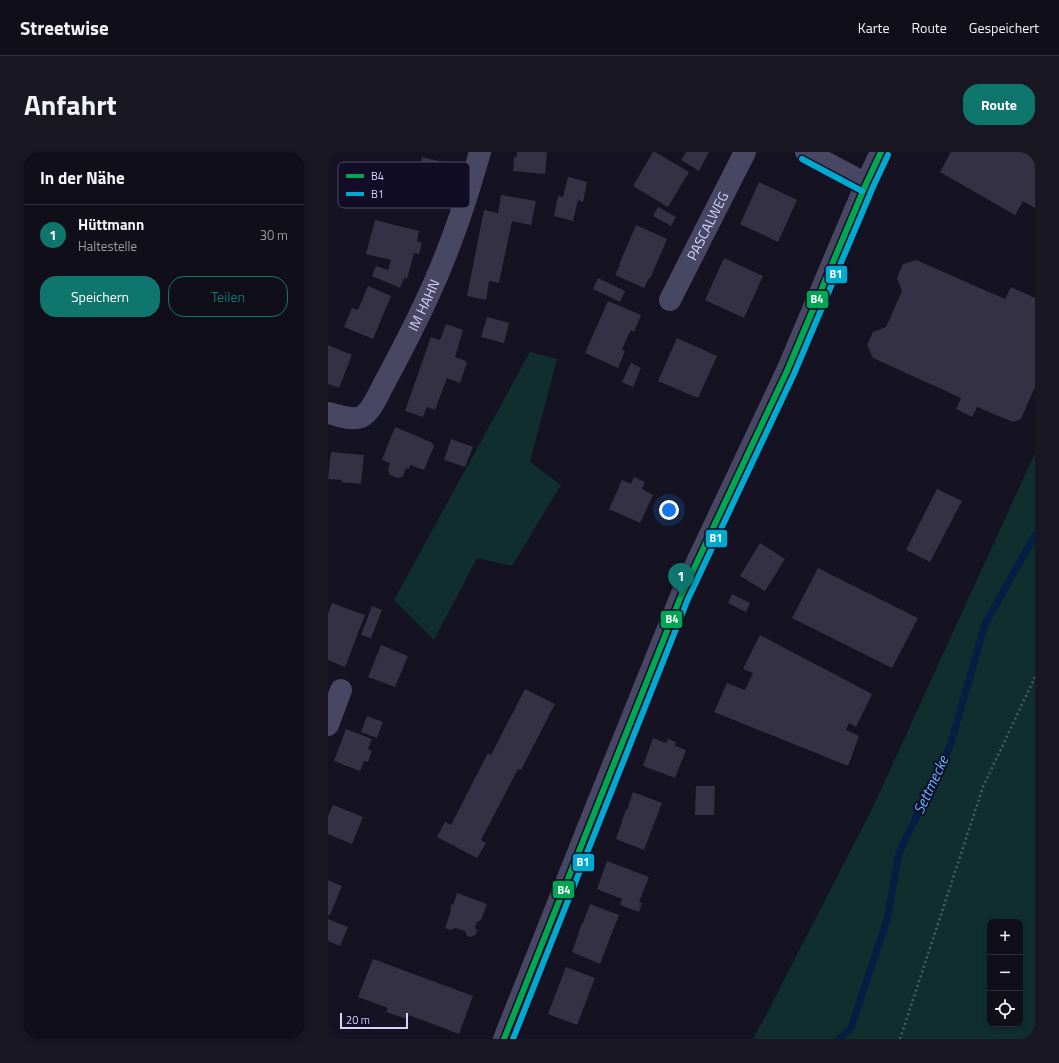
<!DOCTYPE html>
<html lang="de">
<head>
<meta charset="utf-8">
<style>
	:root { --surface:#100e19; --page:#191722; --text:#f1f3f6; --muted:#9c9ca2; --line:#302e38; --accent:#0f766e }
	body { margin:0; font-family:"Titillium Web",sans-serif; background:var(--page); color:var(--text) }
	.controls { position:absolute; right:12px; bottom:12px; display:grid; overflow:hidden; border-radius:8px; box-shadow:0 2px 6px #0003 }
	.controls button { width:36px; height:36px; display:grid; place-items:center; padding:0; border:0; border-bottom:1px solid var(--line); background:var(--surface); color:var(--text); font:20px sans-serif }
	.scale { position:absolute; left:12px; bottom:10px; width:68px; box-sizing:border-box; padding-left:4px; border:2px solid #d7d3ff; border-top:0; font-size:11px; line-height:14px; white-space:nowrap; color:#d7d3ff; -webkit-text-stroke:3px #110d27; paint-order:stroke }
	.you { position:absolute; left:341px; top:358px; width:14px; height:14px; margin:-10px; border:3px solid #fff; border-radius:50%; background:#1a73e8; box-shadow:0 0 0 6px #1a73e833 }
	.badge { display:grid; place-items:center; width:26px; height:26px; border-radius:50%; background:var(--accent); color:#fff; font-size:13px; font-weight:700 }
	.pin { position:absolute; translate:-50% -33px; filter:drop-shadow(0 1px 2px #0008) }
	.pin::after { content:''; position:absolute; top:21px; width:14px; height:12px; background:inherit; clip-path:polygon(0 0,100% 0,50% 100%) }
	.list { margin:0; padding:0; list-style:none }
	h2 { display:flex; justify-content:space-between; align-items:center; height:52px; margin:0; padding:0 16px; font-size:17px }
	h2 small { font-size:13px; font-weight:400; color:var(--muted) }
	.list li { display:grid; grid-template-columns:26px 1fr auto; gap:12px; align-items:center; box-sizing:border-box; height:60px; padding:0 16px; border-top:1px solid var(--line) }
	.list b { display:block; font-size:15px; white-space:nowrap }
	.list p { margin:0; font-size:13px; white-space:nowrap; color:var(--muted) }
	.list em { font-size:13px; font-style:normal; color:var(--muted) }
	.actions { display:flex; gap:8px; padding:12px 16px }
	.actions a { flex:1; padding:9px 0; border:1px solid var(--accent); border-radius:16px; text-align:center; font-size:14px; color:var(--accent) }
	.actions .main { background:var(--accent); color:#fff }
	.icon { flex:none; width:22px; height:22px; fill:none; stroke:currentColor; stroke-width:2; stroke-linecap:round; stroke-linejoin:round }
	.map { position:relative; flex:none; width:707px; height:887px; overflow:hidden; border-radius:16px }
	header { display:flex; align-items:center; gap:24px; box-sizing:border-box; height:56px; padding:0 20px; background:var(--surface); border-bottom:1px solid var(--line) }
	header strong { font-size:19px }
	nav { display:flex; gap:22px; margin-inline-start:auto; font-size:14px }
	.intro { display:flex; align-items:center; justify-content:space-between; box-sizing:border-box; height:96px; padding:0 24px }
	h1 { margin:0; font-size:28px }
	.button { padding:10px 18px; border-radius:16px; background:var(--accent); color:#fff; font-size:14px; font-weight:700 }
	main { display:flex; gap:24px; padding:0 24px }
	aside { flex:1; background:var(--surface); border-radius:16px; box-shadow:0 2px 6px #0003 }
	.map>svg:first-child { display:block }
</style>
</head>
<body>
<header>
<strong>Streetwise</strong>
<nav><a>Karte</a><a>Route</a><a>Gespeichert</a></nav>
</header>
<div class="intro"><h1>Anfahrt</h1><a class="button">Route</a></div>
<main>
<aside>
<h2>In der Nähe<small></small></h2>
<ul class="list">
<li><span class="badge">1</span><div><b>Hüttmann</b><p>Haltestelle</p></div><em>30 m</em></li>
</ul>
<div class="actions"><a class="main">Speichern</a><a>Teilen</a></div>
</aside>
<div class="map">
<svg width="707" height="887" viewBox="0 0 707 887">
	<rect width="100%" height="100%" fill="#151321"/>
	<path fill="#102e2e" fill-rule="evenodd" d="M 202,200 L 229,207 L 202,310 L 233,333 L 184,414 L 149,406 L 106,488 L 66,448 Z
		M 707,301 L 707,887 L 425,887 L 438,863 L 545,655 ZM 662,770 L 692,770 L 692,872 L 662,872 Z"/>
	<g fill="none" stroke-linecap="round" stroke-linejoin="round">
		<path stroke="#061e44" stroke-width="7" d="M 511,887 L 523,876 L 559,768 L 571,701 L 622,594 L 657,472 L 707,383"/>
	</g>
	<path fill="#333143" d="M 189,0 L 219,0 L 217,22 L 185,19 L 186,5 L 189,5 Z
		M 325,0 L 327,0 L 361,20 L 340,55 L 305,34 Z
		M 358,0 L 381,0 L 371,19 L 353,8 Z
		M 623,0 L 699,0 L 707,5 L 707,56 L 695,49 L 687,63 L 612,20 Z
		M 94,5 L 119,11 L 110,44 L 86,38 Z
		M 240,25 L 259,30 L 255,50 L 250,48 L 245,69 L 226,64 L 230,44 L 235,45 Z
		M 431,30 L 469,48 L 450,90 L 412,72 Z
		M 173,43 L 208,49 L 203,73 L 184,69 L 171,131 L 161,129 L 158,148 L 139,144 L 156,58 L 170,61 Z
		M 330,55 L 348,65 L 343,74 L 325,64 Z
		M 47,68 L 91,79 L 89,89 L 94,91 L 91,102 L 86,101 L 79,127 L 76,126 L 72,136 L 44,124 L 48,114 L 60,118 L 63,108 L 38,102 Z
		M 308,73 L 339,87 L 322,127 L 321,126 L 316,136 L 287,123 L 292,113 L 291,113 Z
		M 396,106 L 435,124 L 416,166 L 377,148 Z
		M 588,108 L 677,147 L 683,135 L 707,146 L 707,235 L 693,267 L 685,270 L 649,255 L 644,265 L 628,257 L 633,246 L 545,206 L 539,193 L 545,180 L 558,175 L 574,139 L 569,126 L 575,112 Z
		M 270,126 L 297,139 L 292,150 L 265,137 Z
		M 40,134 L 63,144 L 45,187 L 16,175 L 24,156 L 30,158 Z
		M 280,149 L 313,163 L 306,180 L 303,178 L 298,188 L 294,198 L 297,199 L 290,216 L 257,201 Z
		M 159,165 L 181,171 L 176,191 L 153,185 Z
		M 118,172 L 135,178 L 127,205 L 138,209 L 139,211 L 132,231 L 119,226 L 107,258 L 99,255 L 95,265 L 77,259 L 103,185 L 112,188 Z
		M 349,186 L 389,204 L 370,246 L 330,229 Z
		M 0,193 L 24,203 L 11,236 L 0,232 Z
		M 303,211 L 313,216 L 305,235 L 294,230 Z
		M 67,275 L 103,290 L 106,294 L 96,318 L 82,313 L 81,317 L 78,316 L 75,324 L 70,326 L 62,323 L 60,318 L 62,311 L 54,308 Z
		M 123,287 L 145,295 L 137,315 L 116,308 Z
		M 3,300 L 36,303 L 33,332 L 13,330 L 14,328 L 0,327 Z
		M 306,325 L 317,330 L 314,337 L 325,343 L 312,371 L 281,357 L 294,328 L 303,332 Z
		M 609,337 L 634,349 L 602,410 L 578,398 Z
		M 432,391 L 457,407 L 437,439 L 412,424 Z
		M 490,416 L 590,466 L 564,516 L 464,466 Z
		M 404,442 L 422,451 L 418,460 L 400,451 Z
		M 4,451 L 37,463 L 17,515 L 0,508 L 0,461 Z
		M 44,454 L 54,458 L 43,486 L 33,483 Z
		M 432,483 L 544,542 L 528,575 L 521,571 L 518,578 L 531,584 L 520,614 L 386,560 L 399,531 L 417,538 L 425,521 L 415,517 Z
		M 53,493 L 80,504 L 67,535 L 40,525 Z
		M 197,537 L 227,552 L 193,618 L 190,617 L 153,688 L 158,691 L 149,706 L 109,685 L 117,670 L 123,673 L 160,601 L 163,603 Z
		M 39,564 L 55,570 L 49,586 L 33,580 Z
		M 18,577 L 44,587 L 40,597 L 44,599 L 40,610 L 36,609 L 32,619 L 6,609 Z
		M 325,586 L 338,591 L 340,587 L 348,590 L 347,594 L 358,598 L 347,626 L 315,614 Z
		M 368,634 L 387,634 L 386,663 L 367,663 Z
		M 305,640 L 334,651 L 316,698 L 288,687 L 298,657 L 299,658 Z
		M 5,653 L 35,665 L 24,692 L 0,682 L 0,664 Z
		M 279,709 L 321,725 L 311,750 L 314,751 L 311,760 L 292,753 L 294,747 L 269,737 Z
		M 0,728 L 14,734 L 2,763 L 0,763 Z
		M 129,741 L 159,752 L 153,768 L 149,770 L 147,774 L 149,779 L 147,783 L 143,785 L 139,784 L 137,779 L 127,776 L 123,778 L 117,776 L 123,759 L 122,757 L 124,752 L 126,751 Z
		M 262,752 L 291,763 L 272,812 L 244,800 L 254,771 L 255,771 Z
		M 0,767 L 20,775 L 12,794 L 0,789 Z
		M 45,807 L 145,844 L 131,882 L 81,863 L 79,867 L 58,860 L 60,856 L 30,845 Z
		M 238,815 L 267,826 L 249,873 L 220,862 Z"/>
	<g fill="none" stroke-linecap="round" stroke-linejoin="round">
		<path stroke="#485a6b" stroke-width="2.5" stroke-dasharray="2 3" stroke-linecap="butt" d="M 572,887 L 655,635 L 707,525"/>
		<g stroke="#484763" stroke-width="22">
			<path d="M 478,0 L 538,32"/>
			<path id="s1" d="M 342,148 L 417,0"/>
			<path id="s2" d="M 0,261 C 10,263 23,269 33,265 C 44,260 52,238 58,228 C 83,181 108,132 126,81 C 136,55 144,27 152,0"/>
			<path d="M 0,573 L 13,538"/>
		</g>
		<path stroke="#484763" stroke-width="22" d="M 176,887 L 267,658 L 353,444 L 459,219 L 538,32 L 553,0"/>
		<g stroke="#110d27" stroke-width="9">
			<path id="bus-1" d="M 176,887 L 353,444 L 459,219 L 538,32 L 553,0"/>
		</g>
		<g stroke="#110d27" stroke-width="9">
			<path id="bus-2" d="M 474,7 L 534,39
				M 185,887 L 360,447 L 466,222 L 545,35 L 560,3"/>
		</g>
		<use href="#bus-1" stroke="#00a651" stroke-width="6"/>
		<use href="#bus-2" stroke="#00a9ce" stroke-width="6"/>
	</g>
	<g text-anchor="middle" stroke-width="4" stroke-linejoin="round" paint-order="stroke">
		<g font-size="14" fill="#d7d3ff" stroke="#110d27">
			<text dy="5" stroke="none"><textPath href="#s1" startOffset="83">PASCALWEG</textPath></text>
			<text dy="5" stroke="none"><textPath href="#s2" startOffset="163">IM HAHN</textPath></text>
		</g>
		<g font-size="15" font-style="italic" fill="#61baff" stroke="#110d27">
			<text transform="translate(603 633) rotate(-65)" y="5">Settmecke</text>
		</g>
	</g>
	<rect x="10" y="10" width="132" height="46" rx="6" fill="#110d27" stroke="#4c4868" stroke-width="1"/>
	<rect x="18" y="22" width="18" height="4" fill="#00a651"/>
	<rect x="18" y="40" width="18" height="4" fill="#00a9ce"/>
	<g font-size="11" fill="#d7d3ff">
		<text x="43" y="28">B4</text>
		<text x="43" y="46">B1</text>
	</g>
	<g stroke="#110d27" stroke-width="1.5">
		<rect x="497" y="113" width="23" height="19" rx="4" fill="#00a9ce"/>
		<rect x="478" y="138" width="23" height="19" rx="4" fill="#00a651"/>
		<rect x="377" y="377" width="23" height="19" rx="4" fill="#00a9ce"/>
		<rect x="332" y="458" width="23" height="19" rx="4" fill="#00a651"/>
		<rect x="244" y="701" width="23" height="19" rx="4" fill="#00a9ce"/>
		<rect x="224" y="728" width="23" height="19" rx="4" fill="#00a651"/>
	</g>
	<g font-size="11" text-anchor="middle" font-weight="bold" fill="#fff">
		<text x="508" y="126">B1</text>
		<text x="489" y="151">B4</text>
		<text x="388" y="390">B1</text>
		<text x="344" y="471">B4</text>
		<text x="255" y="714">B1</text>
		<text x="236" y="742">B4</text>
	</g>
</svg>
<div class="controls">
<button>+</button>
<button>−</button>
<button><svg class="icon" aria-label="locate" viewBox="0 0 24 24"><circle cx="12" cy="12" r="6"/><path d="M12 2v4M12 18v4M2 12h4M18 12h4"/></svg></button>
</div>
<div class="scale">20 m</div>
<div class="you"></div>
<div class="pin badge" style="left:353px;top:444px">1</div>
</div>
</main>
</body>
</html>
